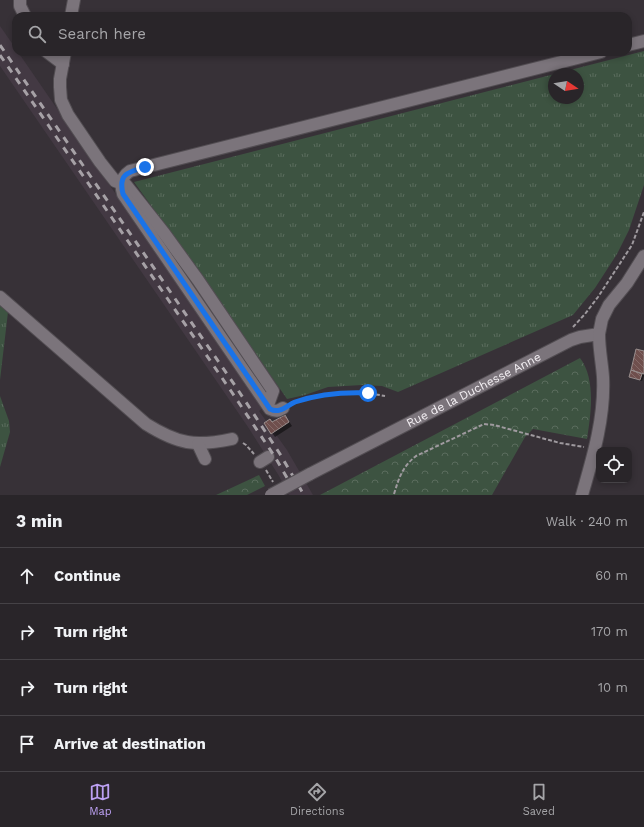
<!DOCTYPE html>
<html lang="en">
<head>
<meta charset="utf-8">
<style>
	:root { --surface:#292529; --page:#312d31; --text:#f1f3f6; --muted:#a5a5a8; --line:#454246; --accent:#bca0f2 }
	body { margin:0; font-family:"Work Sans",sans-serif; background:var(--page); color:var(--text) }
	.controls { position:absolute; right:12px; bottom:12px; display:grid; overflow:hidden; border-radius:8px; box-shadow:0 2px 6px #0003 }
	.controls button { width:36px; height:36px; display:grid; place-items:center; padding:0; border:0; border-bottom:1px solid var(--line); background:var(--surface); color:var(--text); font:20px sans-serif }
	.compass { position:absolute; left:548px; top:68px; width:36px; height:36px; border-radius:50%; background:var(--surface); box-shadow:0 2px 6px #0003; rotate:102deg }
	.stop { position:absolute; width:12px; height:12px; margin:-9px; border:3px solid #1a73e8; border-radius:50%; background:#fff }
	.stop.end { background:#1a73e8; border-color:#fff; box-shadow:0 1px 4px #0008 }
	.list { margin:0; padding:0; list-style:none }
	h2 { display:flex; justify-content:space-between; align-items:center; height:52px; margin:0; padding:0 16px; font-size:17px }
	h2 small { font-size:13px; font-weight:400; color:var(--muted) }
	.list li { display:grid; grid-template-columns:26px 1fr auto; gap:12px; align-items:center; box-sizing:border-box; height:56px; padding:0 16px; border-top:1px solid var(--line) }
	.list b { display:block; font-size:15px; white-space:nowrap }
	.list em { font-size:13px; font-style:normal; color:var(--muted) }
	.icon { flex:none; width:22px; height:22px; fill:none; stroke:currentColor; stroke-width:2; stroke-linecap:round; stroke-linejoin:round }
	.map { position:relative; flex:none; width:644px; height:495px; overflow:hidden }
	.search { position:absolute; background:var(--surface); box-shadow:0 2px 6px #0003; left:12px; right:12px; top:12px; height:44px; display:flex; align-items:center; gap:10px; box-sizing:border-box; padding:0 14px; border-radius:12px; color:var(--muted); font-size:15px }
	.sheet { height:276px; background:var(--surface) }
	nav { display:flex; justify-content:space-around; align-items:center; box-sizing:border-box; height:56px; border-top:1px solid var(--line); background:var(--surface); font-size:11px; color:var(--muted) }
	nav a { display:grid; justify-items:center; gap:2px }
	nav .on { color:var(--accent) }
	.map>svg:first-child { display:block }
</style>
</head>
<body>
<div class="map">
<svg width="644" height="495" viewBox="0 0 644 495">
	<defs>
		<pattern id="grass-tufts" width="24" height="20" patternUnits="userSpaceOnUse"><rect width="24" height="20" fill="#3d5341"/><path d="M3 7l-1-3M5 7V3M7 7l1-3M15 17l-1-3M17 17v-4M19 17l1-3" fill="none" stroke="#5a6c5d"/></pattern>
		<pattern id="forest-crowns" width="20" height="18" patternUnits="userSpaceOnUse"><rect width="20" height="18" fill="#3d5341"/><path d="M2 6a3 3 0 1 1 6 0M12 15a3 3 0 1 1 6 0" fill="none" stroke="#5a6c5d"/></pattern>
		<pattern id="building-back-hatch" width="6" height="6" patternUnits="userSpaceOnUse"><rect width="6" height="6" fill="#6f4f4d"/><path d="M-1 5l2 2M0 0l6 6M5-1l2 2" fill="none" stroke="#846967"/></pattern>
	</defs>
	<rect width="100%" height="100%" fill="#373137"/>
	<path fill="#433943" d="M 0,26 L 16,49 L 16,52 L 18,52 L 263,408 L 259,411 L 287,450 L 313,495 L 289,495 L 279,476 L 248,427 L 0,66 Z"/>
	<path fill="url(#grass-tufts)" fill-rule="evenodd" d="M 644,51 L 644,185 L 629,230 L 617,254 L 595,288 L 573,315 L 398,392 L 382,386 L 362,385 L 328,387 L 305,395 L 287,399 L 197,269 L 134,182 ZM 554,74 L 578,74 L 578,98 L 554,98 Z
		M 0,305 L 8,312 L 0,380 Z
		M 0,396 L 9,421 L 10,432 L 0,467 Z"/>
	<path fill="url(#forest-crowns)" d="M 580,358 C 596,379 591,414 587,439 L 533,429 L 525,437 L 492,495 L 320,495 Z
		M 259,475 L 265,486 L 247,495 L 216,495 Z"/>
	<path fill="#0007" d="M 637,350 L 644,352 L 644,376 L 642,381 L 630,376 Z
		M 288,420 L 292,426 L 275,437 L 265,423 Z"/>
	<path fill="url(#building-back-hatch)" stroke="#998e8d" d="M 636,349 L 644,351 L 644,374 L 631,370 Z
		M 631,370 L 642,374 L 640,380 L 629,377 Z
		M 285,415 L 289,422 L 271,434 L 264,423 L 270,419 L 272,422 Z"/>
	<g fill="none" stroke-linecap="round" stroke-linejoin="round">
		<g stroke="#524d52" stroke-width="14">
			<g id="minor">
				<path d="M 20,0 L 20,6 L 25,16"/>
				<path d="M 71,16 L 74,0"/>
				<path d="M 628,45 L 644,41"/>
				<path d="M 47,52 L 63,64"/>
				<path d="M 65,52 L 60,79 L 60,87 L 61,100 L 68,115 L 100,162 L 115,181 L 126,185 L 164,233 L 198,280 L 273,391 L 268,405"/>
				<path d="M 0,297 L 146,424 C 178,444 195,447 232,439"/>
				<path d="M 283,408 C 278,411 276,412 270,409 L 123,194 C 120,184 121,177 130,171 L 601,52"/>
				<path d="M 198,444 L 205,459"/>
				<path d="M 260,462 L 268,457"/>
				<path id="s1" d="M 310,474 L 571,340 L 580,337 L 599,334 L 602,319 L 609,305 L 627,283 L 644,256"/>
				<path d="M 582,495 C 593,457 605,417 603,377 C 602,363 599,349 599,334"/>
			</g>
		</g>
		<path stroke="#9f9a9f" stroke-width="2" stroke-dasharray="4 2" stroke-linecap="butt" d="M 573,327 L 585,314 L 598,297 L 632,245 L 644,212
			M 293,403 C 324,393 353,390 385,396
			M 243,443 L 246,445 L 254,454
			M 266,470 L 273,482
			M 394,494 C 399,478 402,467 416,456 L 484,424 L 494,425 L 560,443 L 584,447"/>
		<use href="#minor" stroke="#7b747b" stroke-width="12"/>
		<path stroke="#a6a1a6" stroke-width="3" stroke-dasharray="7 7" stroke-linecap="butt" d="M 0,45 L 236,387 L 280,454 L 304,495
			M 0,55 L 231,391 L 275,457 L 297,495"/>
		<g stroke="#524d52" stroke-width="14" stroke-linecap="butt">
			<path id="minor-bridge" d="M 271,495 L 310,474"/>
		</g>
		<use href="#minor-bridge" stroke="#7b747b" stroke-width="12"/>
	</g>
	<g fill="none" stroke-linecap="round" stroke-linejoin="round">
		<path stroke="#1a73e8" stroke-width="5" d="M 145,167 C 128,172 118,174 123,194 L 270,409 C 280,414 286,406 295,402 C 319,394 343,392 368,393"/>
	</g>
	<g text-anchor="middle" stroke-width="3.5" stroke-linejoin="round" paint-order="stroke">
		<g font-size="12" fill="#f5f1f5" stroke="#1d1a1d">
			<text dy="4" stroke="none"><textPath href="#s1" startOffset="184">Rue de la Duchesse Anne</textPath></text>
		</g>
	</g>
</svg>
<div class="controls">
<button><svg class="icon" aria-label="locate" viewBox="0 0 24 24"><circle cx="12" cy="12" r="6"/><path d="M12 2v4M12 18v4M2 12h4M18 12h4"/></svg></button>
</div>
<svg class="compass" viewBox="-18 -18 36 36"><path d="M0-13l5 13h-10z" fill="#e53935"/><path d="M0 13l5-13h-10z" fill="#a5a5a8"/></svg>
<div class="stop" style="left:368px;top:393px"></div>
<div class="stop end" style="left:145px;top:167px"></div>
<div class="search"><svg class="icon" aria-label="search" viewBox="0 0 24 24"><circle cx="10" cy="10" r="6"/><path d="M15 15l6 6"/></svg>Search here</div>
</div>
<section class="sheet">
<h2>3 min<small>Walk · 240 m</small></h2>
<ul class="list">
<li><svg class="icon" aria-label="ahead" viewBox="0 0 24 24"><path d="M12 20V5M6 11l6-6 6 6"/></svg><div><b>Continue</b></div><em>60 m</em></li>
<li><svg class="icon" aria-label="right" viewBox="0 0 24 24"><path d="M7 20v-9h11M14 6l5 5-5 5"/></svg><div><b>Turn right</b></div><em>170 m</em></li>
<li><svg class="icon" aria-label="right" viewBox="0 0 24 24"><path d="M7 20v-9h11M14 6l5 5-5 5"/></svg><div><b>Turn right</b></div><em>10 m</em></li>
<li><svg class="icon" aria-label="arrive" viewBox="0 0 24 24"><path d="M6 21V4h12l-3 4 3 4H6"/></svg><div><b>Arrive at destination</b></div></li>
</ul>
</section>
<nav>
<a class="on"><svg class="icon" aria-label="map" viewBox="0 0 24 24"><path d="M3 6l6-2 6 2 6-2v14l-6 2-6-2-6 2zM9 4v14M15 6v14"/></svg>Map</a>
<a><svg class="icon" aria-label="directions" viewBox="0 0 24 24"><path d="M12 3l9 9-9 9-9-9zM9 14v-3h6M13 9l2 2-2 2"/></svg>Directions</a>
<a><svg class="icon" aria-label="saved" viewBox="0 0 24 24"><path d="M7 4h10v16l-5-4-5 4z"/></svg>Saved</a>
</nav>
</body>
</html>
